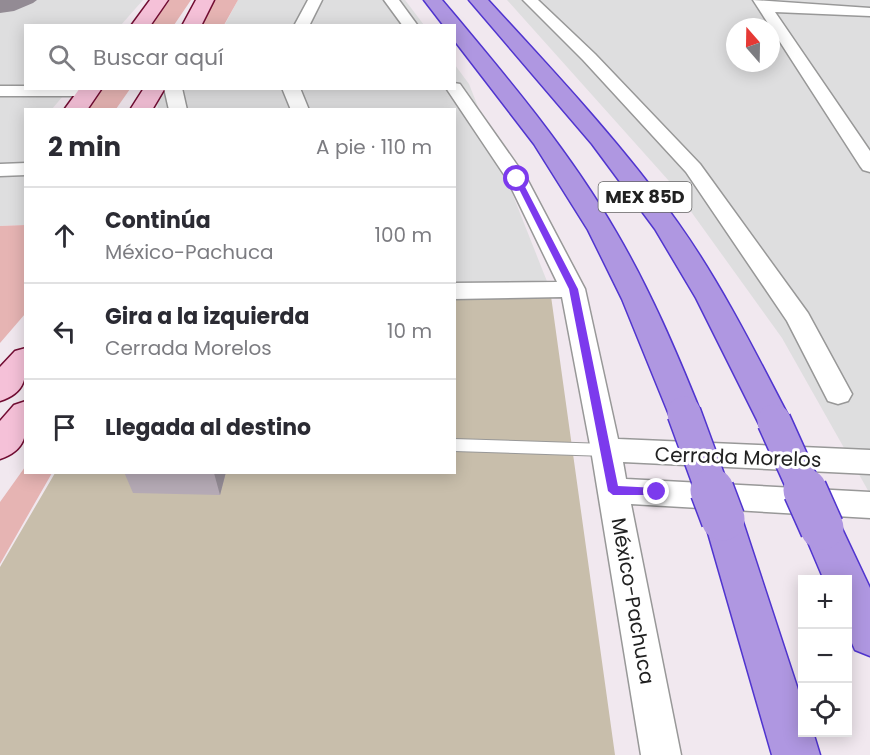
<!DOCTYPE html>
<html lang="es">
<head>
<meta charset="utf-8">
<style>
	:root { --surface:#fff; --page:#f2f2f3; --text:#2b2b33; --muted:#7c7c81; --line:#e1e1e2 }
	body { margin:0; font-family:Poppins,sans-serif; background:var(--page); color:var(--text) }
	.controls { position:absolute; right:18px; bottom:18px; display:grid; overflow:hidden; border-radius:0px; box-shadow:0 3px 15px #0003 }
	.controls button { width:54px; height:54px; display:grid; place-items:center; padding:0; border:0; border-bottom:2px solid var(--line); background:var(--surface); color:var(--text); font:30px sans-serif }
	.compass { position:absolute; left:726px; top:18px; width:54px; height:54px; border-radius:50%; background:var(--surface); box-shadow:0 3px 15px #0003; rotate:340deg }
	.stop { position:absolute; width:18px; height:18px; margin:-14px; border:4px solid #7c3aed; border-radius:50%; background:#fff }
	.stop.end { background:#7c3aed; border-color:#fff; box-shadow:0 2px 6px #0008 }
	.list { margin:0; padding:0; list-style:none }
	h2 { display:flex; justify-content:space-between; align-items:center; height:78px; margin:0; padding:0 24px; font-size:26px }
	h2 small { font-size:20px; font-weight:400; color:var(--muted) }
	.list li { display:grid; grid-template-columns:39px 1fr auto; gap:18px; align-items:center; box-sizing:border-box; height:96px; padding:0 24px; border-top:2px solid var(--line) }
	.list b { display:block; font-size:22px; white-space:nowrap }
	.list p { margin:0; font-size:20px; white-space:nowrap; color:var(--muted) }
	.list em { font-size:20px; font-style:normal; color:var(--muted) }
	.icon { flex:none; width:33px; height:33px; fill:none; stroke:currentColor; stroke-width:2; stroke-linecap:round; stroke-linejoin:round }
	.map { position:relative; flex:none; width:870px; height:755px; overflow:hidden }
	.search { position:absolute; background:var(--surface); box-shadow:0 3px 15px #0003; left:24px; top:24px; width:432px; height:66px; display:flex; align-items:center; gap:15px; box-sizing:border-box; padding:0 21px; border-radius:0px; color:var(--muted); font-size:22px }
	.panel { position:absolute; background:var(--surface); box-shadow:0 3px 15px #0003; left:24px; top:108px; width:432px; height:366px; border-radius:0px }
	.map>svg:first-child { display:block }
</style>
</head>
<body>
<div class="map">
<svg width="870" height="755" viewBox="0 0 870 755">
	<rect width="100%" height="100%" fill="#f1e8ef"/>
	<path fill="#dededf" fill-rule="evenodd" d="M 0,0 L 143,0 L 121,25 L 26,26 L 26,88 L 69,89 L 52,109 L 26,110 L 25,225 L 0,226 Z
		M 238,0 L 405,0 L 424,25 L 224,26 Z
		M 507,0 L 870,0 L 870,494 L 782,338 L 669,181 ZM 735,27 L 771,27 L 771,63 L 735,63 Z
		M 455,65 L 469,84 L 550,289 L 455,291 L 454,110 L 158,110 L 157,100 L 164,88 L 186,89 L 187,90 L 188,88 L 454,88 Z"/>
	<path fill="#e6b4b3" d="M 170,0 L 191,0 L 174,25 L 151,25 Z
		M 214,0 L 238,0 L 224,25 L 200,26 Z
		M 103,89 L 130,89 L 116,109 L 87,110 Z
		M 25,225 L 25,314 L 0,343 L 0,226 Z
		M 25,467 L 26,472 L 52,473 L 0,564 L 0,502 Z"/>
	<path fill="#c8beab" d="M 550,289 L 615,755 L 0,755 L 0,567 L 55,473 L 454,472 L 455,291 Z"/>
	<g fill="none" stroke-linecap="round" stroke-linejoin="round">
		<g stroke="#989898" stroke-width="2">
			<path id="lane" d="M 454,439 L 606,444 L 611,446 L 613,450 L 611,454 L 606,456 L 454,451 Z"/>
		</g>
		<g stroke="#989898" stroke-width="3">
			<path id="street" d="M 308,0 L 322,0 L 309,26 L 294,26 Z
				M 384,0 L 399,0 L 418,26 L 403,26 Z
				M 523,0 L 538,0 L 595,54 L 700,164 L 808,313 L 852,394 L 848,401 L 838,404 L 828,401 L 787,321 L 686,172 L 583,60 Z
				M 753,0 L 870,8 L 870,16 L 775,12 L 870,151 L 870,172 L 863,170 L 860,166 Z
				M 454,83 L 460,84 L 527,179 L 585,289 L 618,439 L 870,450 L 870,474 L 623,462 L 626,479 L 870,492 L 870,518 L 631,504 L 681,755 L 641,755 L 591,450 L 562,297 L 454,299 L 454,283 L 557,282 L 507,179 L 446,88 L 454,88 Z
				M 0,86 L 26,86 L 26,88 L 97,88 L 99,91 L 96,95 L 90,96 L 0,96 Z
				M 164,88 L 182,88 L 187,110 L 169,110 Z
				M 282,88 L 300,88 L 309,110 L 291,110 Z
				M 26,163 L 26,175 L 0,176 L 0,164 Z"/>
		</g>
		<g stroke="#720d33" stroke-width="3">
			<path id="secondary" d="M 150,0 L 168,0 L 150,26 L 131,26 Z
				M 196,0 L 214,0 L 201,26 L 182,26 Z
				M 80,88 L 102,88 L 87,110 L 64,110 Z
				M 144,88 L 165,88 L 152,110 L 130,110 Z
				M 26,348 C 26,373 29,392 0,401 L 0,367 L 15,351 Z
				M 26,401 C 26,428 31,449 0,459 L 0,421 L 14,405 Z"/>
		</g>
		<g stroke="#5035cf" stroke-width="3">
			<path id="highway" d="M 424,0 L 442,0 C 504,74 568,149 616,232 C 650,290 676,351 701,413 L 696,422 L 684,426 L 672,422 L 622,299 L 588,230 L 534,144 L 454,40 L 454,26 L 444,26 Z
				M 469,0 L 488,0 C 554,72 621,143 678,223 C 722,285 756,354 791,421 L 786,430 L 774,434 L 762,430 L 696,298 L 655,229 L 592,144 Z
				M 723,503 L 737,508 L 742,519 L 802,702 L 802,732 L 813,732 L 820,755 L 772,755 L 704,519 L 709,508 Z
				M 822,512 L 836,516 L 870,588 L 870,656 L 855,650 L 848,634 L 848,580 L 824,580 L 802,528 L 808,516 Z"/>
		</g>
		<use href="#lane" fill="#fff" fill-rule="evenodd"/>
		<use href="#street" fill="#fff" fill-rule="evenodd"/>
		<use href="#secondary" fill="#f5c1d8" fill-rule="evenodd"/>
		<use href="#highway" fill="#af97e1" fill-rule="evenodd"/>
		<g stroke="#5035cf" stroke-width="36" stroke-linecap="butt">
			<path id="highway-bridge-far1" d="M 684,413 L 713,492
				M 774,421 L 806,492"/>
		</g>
		<g stroke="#5035cf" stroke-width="46" stroke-linecap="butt">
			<path id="highway-bridge" d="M 712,490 L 723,519
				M 805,490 L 822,528"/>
		</g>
		<use href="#highway-bridge-far1" stroke="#af97e1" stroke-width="33"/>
		<use href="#highway-bridge" stroke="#af97e1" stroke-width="43"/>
	</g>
	<path fill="#b5aab5" d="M 124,472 L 226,472 L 220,495 L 133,493 Z"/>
	<path fill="#938b94" d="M 0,0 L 37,0 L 33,3 L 14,11 L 0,13 Z
		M 214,472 L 226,472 L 220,495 L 214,473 Z"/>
	<path fill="#7c3aed" d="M 517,177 L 521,179 L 578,289 L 618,486 L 657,488 L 661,489 L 661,495 L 613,495 L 608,491 L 569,289 L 514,179 Z"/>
	<g text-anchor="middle" stroke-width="6" stroke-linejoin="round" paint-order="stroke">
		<rect fill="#fff" stroke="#646464" stroke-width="1.5" x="598.5" y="182" width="93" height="30" rx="4.5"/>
		<g font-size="18" font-weight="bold" fill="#212121">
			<text x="645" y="203">MEX 85D</text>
		</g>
		<g font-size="20" fill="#212121" stroke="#fff">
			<text transform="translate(738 457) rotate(2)" y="7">Cerrada Morelos</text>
			<text transform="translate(633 601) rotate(80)" y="7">México-Pachuca</text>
		</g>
	</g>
</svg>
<div class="controls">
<button>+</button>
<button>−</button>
<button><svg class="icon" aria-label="locate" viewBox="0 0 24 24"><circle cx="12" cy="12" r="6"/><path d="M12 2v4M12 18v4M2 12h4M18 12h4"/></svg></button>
</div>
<svg class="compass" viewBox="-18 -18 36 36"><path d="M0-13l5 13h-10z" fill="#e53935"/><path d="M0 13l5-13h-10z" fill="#7c7c81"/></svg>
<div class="stop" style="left:517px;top:179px"></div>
<div class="stop end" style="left:657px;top:492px"></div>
<div class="search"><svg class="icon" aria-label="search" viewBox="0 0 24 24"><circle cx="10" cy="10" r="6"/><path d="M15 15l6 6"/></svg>Buscar aquí</div>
<section class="panel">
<h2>2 min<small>A pie · 110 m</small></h2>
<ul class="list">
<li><svg class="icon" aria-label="ahead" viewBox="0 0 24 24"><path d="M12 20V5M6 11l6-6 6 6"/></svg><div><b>Continúa</b><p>México-Pachuca</p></div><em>100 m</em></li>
<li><svg class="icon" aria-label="left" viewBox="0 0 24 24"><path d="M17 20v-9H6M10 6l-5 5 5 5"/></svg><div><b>Gira a la izquierda</b><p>Cerrada Morelos</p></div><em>10 m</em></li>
<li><svg class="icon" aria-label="arrive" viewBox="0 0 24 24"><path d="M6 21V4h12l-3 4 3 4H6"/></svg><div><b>Llegada al destino</b></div></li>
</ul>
</section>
</div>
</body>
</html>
